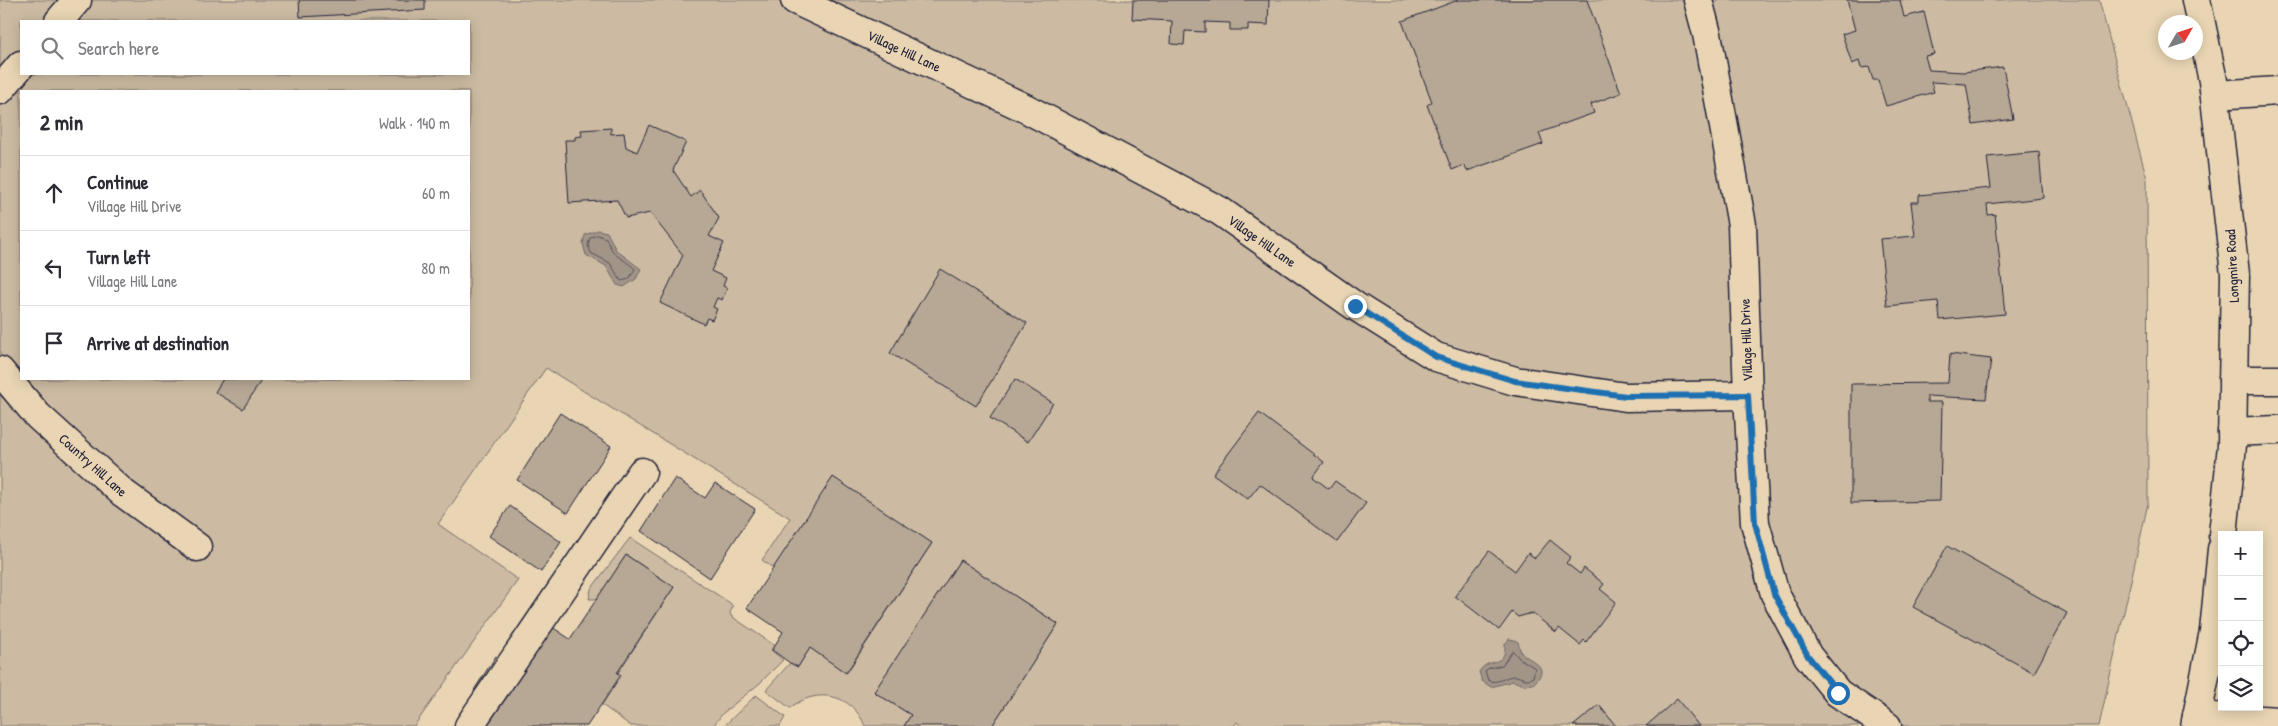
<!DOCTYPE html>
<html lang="en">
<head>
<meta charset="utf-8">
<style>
	:root { --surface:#fff; --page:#f7f7f7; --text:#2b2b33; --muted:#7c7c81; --line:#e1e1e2 }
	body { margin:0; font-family:"Patrick Hand",sans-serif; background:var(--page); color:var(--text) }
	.controls { position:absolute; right:15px; bottom:15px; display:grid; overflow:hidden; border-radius:0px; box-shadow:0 2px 12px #0003 }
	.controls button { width:45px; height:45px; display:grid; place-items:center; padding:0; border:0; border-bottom:1px solid var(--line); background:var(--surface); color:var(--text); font:25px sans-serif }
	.compass { position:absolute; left:2158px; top:15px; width:45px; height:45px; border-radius:50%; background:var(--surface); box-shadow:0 2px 12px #0003; rotate:51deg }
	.stop { position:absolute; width:15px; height:15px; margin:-11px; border:4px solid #1f6fb2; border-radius:50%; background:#fff }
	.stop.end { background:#1f6fb2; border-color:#fff; box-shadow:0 1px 5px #0008 }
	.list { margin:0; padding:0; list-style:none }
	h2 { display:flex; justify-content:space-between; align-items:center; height:65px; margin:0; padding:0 20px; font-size:21px }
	h2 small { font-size:16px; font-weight:400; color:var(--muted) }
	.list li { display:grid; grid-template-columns:32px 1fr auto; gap:15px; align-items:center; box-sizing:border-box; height:75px; padding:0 20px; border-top:1px solid var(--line) }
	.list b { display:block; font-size:19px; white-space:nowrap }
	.list p { margin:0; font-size:16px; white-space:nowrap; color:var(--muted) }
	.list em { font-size:16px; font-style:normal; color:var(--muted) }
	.icon { flex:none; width:28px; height:28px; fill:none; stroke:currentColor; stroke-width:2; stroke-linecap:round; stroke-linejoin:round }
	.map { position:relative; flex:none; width:2278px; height:726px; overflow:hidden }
	.search { position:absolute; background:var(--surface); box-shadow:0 2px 12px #0003; left:20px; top:20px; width:450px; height:55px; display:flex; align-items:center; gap:12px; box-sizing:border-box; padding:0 18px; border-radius:0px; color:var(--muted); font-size:19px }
	.panel { position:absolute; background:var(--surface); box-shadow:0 2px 12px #0003; left:20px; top:90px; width:450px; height:290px; border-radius:0px }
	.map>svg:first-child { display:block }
</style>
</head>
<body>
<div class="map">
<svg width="2278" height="726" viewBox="0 0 2278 726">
	<rect width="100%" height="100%" fill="#e9d5b3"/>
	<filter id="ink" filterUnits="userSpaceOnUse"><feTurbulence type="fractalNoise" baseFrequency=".02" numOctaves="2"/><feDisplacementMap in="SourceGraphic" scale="10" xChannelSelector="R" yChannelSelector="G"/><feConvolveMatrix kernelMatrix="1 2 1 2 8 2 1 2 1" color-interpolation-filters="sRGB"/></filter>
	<g filter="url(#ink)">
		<path fill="#ccbba2" stroke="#776e6e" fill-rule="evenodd" d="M 0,0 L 2099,0 L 2147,179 L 2148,503 L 2099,726 L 1242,726 L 1237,722 L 1234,726 L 992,726 L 1058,624 L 960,560 L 875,692 L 911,715 L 904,726 L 865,726 C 852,693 816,687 790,708 L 766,690 L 790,663 L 798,667 L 810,648 L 847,673 L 932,543 L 773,568 L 762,560 L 790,518 L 546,368 L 438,524 L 518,580 L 414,726 L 0,726 ZM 21,21 L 469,21 L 469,74 L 21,74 ZM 21,91 L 469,91 L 469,379 L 21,379 Z
			M 630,538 L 730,603 L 733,607 L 730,612 L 731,616 L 774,645 L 771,650 L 783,660 L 760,683 L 723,713 L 713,726 L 631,726 L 602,705 L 621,675 L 618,673 L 674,587 L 626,555 L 597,599 L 589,599 L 591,589 Z
			M 756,695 L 785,717 L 780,726 L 724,726 Z"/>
		<path fill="#a29588" stroke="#6f6769" d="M 598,230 L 607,232 L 616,250 L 641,269 L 636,279 L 624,287 L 617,285 L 606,266 L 586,255 L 583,244 L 585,235 Z
			M 1509,639 L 1515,640 L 1518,642 L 1521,653 C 1533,662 1552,667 1533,684 L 1524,685 L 1513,681 L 1491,687 L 1482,681 L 1479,672 C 1488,656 1506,669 1505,644 Z"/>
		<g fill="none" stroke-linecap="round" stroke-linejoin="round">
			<path stroke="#55505a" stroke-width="1" d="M 598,235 L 606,238 C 615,260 620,255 635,269 L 629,279 L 621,281 L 610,263 L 591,253 L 588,245 L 590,238 Z
				M 1513,651 L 1519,658 L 1535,668 L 1533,677 C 1526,682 1522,676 1514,676 C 1505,676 1497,685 1488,680 L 1485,671 L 1489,668 L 1502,665 Z"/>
		</g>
		<path fill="#b7a895" stroke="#22223b" d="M 299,0 L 425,0 L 425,10 L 300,17 Z
			M 1133,0 L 1269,0 L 1268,25 L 1248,24 L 1248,30 L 1230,30 L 1230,23 L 1205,22 L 1205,32 L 1185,31 L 1184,45 L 1171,44 L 1172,21 L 1132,19 Z
			M 1458,0 L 1587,0 L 1621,93 L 1591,104 L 1594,113 L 1539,133 L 1543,144 L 1467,171 L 1464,165 L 1452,170 L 1427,105 L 1432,102 L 1402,21 Z
			M 1847,0 L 1900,0 L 1904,17 L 1924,12 L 1934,54 L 1925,56 L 1929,70 L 1963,72 L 2003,67 L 2013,119 L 1973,125 L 1966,84 L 1931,82 L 1934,92 L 1886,106 L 1878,80 L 1873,80 L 1869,67 L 1861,68 L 1859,61 L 1852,64 L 1842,34 L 1855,30 Z
			M 649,125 L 686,142 L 673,170 L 691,197 L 700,190 L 719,218 L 709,236 L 724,243 L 711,271 L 726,278 L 723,286 L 727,288 L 722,300 L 717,298 L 713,307 L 717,309 L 712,320 L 707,318 L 704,324 L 660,303 L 683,255 L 650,213 L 626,218 L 617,200 L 569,203 L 565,140 L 575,140 L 575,137 L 582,136 L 581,130 L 611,128 L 611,134 L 624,133 L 626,147 L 637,152 Z
			M 2039,152 L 2043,198 L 1987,204 L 1988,215 L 1995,214 L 2005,314 L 1940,320 L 1938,301 L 1887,306 L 1880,239 L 1915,236 L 1911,202 L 1919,202 L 1919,195 L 1991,188 L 1987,157 Z
			M 940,269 L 1027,323 L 976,406 L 890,353 Z
			M 1950,354 L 1991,359 L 1986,399 L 1927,396 L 1927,402 L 1942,402 L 1940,501 L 1851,503 L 1851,384 L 1948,383 Z
			M 223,379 L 262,379 L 243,409 L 215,392 Z
			M 1015,379 L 1053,403 L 1028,442 L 990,418 Z
			M 560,413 L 611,446 L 568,513 L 517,480 Z
			M 1259,413 L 1324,462 L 1313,477 L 1329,489 L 1335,481 L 1366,503 L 1337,542 L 1260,484 L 1248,499 L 1213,474 Z
			M 833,477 L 932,543 L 846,673 L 810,648 L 798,667 L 790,663 L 772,650 L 783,632 L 747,608 Z
			M 675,478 L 705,498 L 715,483 L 755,509 L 710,578 L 641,531 Z
			M 510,506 L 561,542 L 541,572 L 489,536 Z
			M 1550,540 L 1571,557 L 1566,563 L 1580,574 L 1584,568 L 1604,584 L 1600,589 L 1616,602 L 1586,642 L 1584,640 L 1580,645 L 1559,628 L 1556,632 L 1532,613 L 1518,617 L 1512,612 L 1499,630 L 1455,596 L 1489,551 L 1515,571 L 1528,553 L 1535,558 Z
			M 1947,546 L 2067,613 L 2034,673 L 1913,607 Z
			M 626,555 L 674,587 L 617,673 L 621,675 L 587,726 L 482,726 L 496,704 L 474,690 L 496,656 L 519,671 L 552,627 L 570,639 Z
			M 960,560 L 1058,624 L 992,726 L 904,726 L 911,715 L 874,692 Z
			M 1677,699 L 1699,726 L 1646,726 Z
			M 1599,705 L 1616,726 L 1573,726 Z"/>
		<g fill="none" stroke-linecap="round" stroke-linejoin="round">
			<g stroke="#22223b" stroke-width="31">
				<path id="minor" d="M 795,0 L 1025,108 L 1220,211 L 1355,306 L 1436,357 L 1515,381 L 1626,397 L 1748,395
					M 1698,0 L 1707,34 L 1742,225 L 1748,395 L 1755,523 L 1775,594 L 1808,656 L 1838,693 L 1887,726
					M 59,21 L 77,0
					M 0,90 L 21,65
					M 2215,95 L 2278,91
					M 0,371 L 38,416 L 123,493 L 197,547
					M 2233,380 L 2278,380
					M 2232,432 L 2278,430
					M 2197,716 L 2278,721
					M 469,726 L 642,472"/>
			</g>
			<g stroke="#22223b" stroke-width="31">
				<path id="major" d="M 2196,0 L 2213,81 L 2235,274 L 2232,445 L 2223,535
					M 2195,726 L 2214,631 L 2222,549"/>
			</g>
			<use href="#minor" stroke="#e9d5b3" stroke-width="28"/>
			<use href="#major" stroke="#e9d5b3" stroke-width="28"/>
		</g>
	</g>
	<g fill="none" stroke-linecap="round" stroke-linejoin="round" filter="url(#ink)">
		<path stroke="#1f6fb2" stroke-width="6" d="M 1355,306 L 1436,357 L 1515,381 L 1626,396 L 1748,395 L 1755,523 L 1774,594 L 1808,656 L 1838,693"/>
	</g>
	<g text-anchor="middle" stroke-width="4" stroke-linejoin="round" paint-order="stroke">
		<g font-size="14" fill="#22223b" stroke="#e9d5b3">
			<text transform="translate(904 51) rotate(25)" y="5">Village Hill Lane</text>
			<text transform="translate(1262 241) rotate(35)" y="5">Village Hill Lane</text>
			<text transform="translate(2232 266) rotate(-93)" y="5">Longmire Road</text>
			<text transform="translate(1746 340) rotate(-92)" y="5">Village Hill Drive</text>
			<text transform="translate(93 465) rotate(42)" y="5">Country Hill Lane</text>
		</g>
	</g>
</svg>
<div class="controls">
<button>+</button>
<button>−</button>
<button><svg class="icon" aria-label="locate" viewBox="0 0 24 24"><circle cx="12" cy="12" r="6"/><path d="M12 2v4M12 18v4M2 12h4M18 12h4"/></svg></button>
<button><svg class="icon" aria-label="layers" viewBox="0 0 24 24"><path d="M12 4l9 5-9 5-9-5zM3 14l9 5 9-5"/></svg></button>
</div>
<svg class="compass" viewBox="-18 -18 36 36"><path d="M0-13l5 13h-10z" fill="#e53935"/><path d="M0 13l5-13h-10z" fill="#7c7c81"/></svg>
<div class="stop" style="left:1838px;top:693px"></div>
<div class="stop end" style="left:1355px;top:306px"></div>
<div class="search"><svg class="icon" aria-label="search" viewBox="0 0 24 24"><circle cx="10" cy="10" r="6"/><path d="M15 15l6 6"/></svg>Search here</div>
<section class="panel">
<h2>2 min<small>Walk · 140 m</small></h2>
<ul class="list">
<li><svg class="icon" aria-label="ahead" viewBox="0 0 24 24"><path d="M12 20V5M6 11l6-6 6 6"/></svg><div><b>Continue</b><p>Village Hill Drive</p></div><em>60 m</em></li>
<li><svg class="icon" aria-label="left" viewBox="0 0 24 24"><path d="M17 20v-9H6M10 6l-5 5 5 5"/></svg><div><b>Turn left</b><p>Village Hill Lane</p></div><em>80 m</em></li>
<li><svg class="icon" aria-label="arrive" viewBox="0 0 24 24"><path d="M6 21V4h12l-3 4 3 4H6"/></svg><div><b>Arrive at destination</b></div></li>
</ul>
</section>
</div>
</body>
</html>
